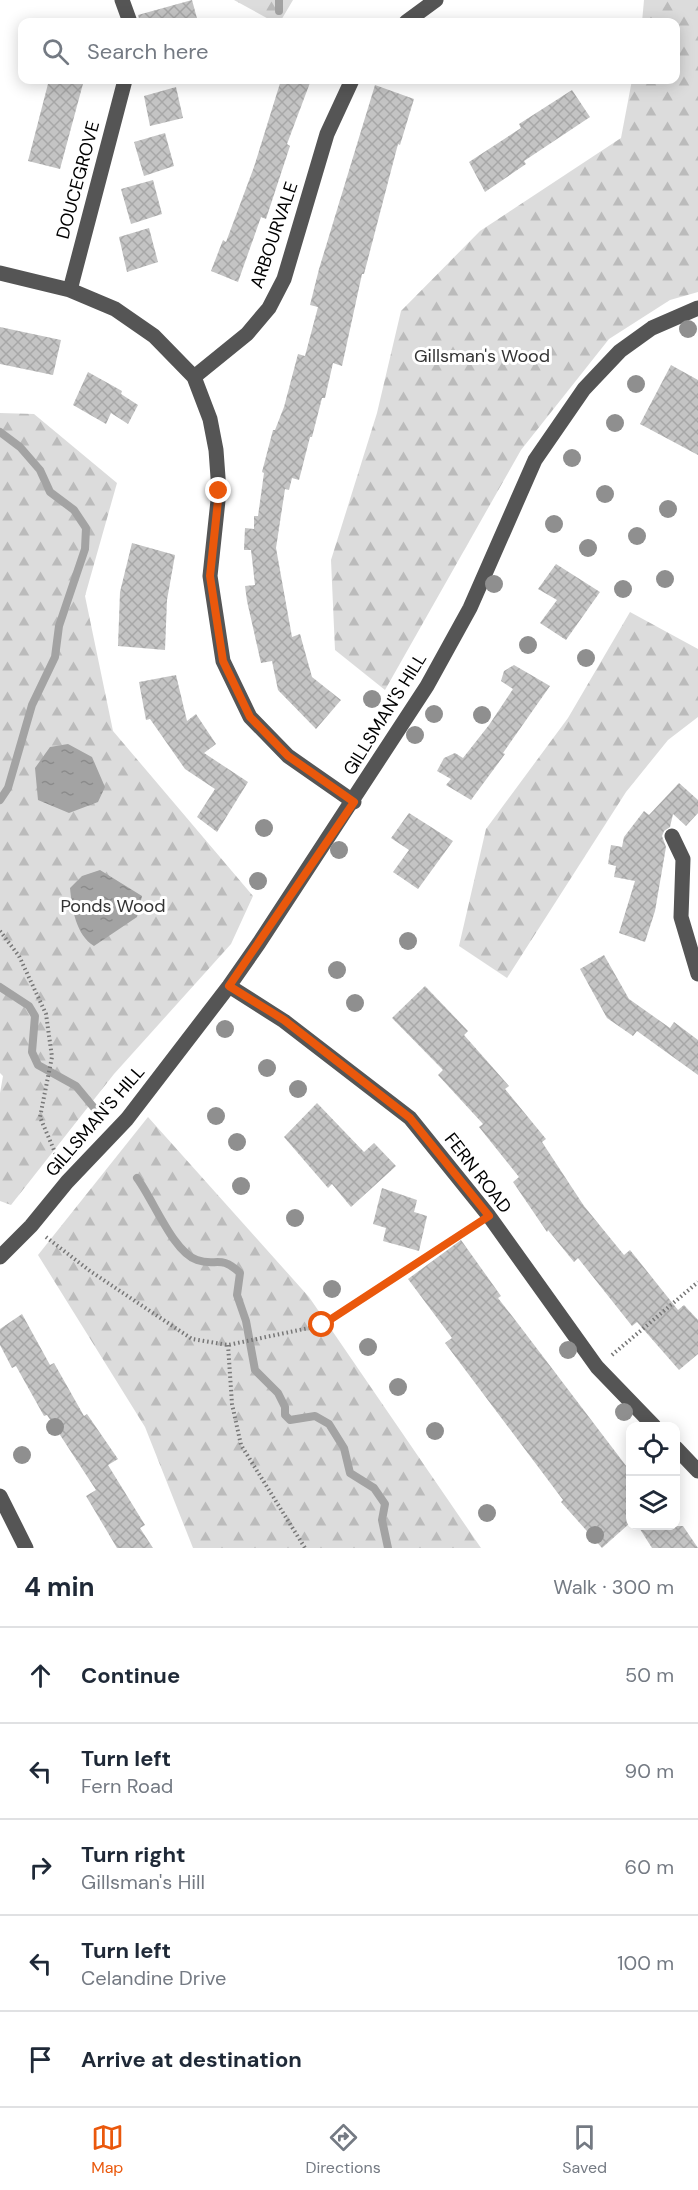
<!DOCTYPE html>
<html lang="en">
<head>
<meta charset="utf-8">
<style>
	:root { --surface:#fff; --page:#f2f2f3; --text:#1f2937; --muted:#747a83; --line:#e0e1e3; --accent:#ea580c }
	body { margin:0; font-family:"DM Sans",sans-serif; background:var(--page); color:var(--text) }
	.controls { position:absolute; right:18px; bottom:18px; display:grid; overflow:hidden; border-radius:12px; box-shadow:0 3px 15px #0003 }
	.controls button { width:54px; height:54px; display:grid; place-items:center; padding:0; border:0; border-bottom:2px solid var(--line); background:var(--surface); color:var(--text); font:30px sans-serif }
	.stop { position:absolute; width:18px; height:18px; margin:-14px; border:4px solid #ea580c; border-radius:50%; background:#fff }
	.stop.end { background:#ea580c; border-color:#fff; box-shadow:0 2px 6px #0008 }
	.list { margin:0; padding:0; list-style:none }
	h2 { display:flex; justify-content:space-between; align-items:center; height:78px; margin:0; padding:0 24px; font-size:26px }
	h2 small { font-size:20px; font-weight:400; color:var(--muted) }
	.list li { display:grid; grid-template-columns:39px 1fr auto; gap:18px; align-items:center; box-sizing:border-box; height:96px; padding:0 24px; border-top:2px solid var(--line) }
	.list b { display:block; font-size:22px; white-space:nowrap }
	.list p { margin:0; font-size:20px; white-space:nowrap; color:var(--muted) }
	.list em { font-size:20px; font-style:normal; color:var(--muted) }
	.icon { flex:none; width:33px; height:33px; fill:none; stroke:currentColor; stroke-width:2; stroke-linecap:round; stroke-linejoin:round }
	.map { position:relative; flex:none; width:698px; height:1548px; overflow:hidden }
	.search { position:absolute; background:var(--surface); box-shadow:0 3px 15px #0003; left:18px; right:18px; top:18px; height:66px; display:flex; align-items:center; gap:15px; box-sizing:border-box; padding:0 21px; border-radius:12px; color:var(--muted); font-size:22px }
	.sheet { height:558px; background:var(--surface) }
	nav { display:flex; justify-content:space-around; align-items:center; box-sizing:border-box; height:84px; border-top:2px solid var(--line); background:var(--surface); font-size:16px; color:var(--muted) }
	nav a { display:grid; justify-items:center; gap:3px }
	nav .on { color:var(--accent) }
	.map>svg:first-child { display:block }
</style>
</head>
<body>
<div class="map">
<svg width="698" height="1548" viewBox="0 0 698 1548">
	<defs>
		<pattern id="forest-firs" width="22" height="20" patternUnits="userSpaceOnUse" patternTransform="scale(1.5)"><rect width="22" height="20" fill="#dcdcdc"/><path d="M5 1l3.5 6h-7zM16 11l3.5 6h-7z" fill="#bbb"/></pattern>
		<pattern id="water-ripples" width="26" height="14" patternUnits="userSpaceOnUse" patternTransform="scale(1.5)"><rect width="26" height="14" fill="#a3a3a3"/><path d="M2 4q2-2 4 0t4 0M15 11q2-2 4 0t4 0" fill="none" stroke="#8b8b8b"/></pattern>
		<pattern id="building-cross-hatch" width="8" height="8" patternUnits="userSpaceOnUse" patternTransform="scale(1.5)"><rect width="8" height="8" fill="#c4c4c4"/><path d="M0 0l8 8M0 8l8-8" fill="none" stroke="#a7a7a7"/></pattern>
	</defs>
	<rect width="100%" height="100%" fill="#fff"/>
	<path fill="url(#forest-firs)" d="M 234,0 L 293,0 L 280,22 L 274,22 Z
		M 644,0 L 698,0 L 698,292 L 670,300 L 609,339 L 521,450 L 385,690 L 335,650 L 331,560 L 377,413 L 401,311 L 480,231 L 621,138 L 632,80 L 676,80 L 676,22 L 642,22 Z
		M 0,413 L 34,414 L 117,483 L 85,596 L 113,731 L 253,896 L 231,944 L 114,1074 L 11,1205 L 0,1201 L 0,1093 L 3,1076 L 0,1073 Z
		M 630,612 L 698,649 L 698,717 L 668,740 L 626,792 L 507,978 L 459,946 L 486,829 L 568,718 Z
		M 148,1117 L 309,1297 L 481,1548 L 193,1548 L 145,1427 L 38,1255 Z"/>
	<path fill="url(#water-ripples)" d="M 68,744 L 92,757 L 105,787 L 98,802 L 69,813 L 38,800 L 35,768 L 50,747 Z
		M 100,870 L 142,896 L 137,917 L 94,946 C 76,935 72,909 70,888 L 82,876 Z"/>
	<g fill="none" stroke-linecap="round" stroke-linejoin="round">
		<path stroke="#a3a3a3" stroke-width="8" d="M 279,11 L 279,0
			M 0,432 L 20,447 L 40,470 L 50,492 L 74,510 L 86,528 L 85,549 L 59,626 L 55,657 L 32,705 L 8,788 L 0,800
			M 0,987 L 29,1006 L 35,1016 L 32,1052 L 38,1065 L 76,1086 L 95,1109
			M 137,1178 C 153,1199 173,1252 197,1260 C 216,1267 220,1254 240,1273 L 237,1295 L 246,1321 L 255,1370 L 278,1393 L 285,1407 L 285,1415 L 290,1420 L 315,1416 L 329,1424 L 344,1448 L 350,1473 L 374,1488 L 385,1504 L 382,1520 L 388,1548"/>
	</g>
	<path fill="url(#building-cross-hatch)" d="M 192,0 L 198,22 L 140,22 L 138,15 Z
		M 49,80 L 84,80 L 60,169 L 28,161 Z
		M 281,80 L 311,80 L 287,144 L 290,146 L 266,219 L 261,217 L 238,282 L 211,271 L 223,240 L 226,242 L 254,167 Z
		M 375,85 L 414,99 L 400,145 L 398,144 L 364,274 L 362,274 L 342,366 L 333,363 L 325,398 L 322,398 L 312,437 L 310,437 L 299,480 L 292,478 L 289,490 L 285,489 L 276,548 L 292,637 L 300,634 L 312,677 L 341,700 L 316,729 L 278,690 L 272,661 L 261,663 L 247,601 L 245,586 L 255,585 L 251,550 L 244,550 L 245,528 L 254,529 L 254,516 L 258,516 L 264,473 L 262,472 L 273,430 L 275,430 L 284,407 L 298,354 L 305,356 L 318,307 L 310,305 L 319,269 Z
		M 176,87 L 183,118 L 150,126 L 144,96 Z
		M 572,90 L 590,117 L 524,161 L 526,164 L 485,192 L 469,162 L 521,128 L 519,124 Z
		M 165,133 L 174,166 L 144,176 L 134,142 Z
		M 153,180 L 162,214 L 131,224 L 121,189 Z
		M 149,228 L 158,262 L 127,272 L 119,237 Z
		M 0,327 L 61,340 L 53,375 L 0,364 Z
		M 671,365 L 698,380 L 698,455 L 640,424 Z
		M 88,372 L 122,391 L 121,394 L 138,405 L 128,424 L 111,413 L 106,424 L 73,405 Z
		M 132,543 L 175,555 L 167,600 L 165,650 L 118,646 L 120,592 Z
		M 556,564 L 600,592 L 566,640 L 540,623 L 557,600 L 538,589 Z
		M 514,665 L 550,686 L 503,753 L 505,754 L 471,800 L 446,785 L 451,779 L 437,771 L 444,758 L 455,753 L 463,758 L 489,725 L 513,689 L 501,681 L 504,671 Z
		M 176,675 L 187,721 L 196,714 L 216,744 L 204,753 L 248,782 L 217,832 L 197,817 L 215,789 L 185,769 L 150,719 L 146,720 L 139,682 Z
		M 679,783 L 698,800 L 698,813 L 686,826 L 673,814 L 670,827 L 664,831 L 662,836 L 666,847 L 655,911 L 645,942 L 619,933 L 635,881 L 614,877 L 616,866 L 608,864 L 611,845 L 622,847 L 624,837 L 644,811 L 649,815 Z
		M 409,813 L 453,841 L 418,889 L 393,872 L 409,850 L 391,838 Z
		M 604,955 L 629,999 L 670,1028 L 674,1022 L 698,1040 L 698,1075 L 637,1031 L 633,1036 L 607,1018 L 580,969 Z
		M 425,986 L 468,1031 L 464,1035 L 509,1086 L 505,1089 L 546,1139 L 542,1142 L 584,1206 L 624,1255 L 630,1250 L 678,1310 L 684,1305 L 698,1320 L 698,1354 L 679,1370 L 637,1322 L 632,1326 L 578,1258 L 574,1262 L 548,1230 L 547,1232 L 513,1182 L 519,1177 L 479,1127 L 483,1124 L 438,1075 L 443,1070 L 392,1018 Z
		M 317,1103 L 364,1152 L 374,1143 L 396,1166 L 351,1207 L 332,1184 L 328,1188 L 284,1137 Z
		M 382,1188 L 417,1200 L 414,1212 L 427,1216 L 419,1251 L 383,1241 L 386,1228 L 373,1224 Z
		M 461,1240 L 501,1296 L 498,1298 L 519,1325 L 630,1471 L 630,1523 L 602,1548 L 561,1502 L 563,1500 L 445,1343 L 452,1338 L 408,1279 Z
		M 22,1314 L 50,1365 L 54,1363 L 84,1416 L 87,1414 L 118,1459 L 108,1465 L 145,1525 L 140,1528 L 153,1548 L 117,1548 L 86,1496 L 96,1490 L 47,1415 L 44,1416 L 16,1366 L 12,1368 L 0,1345 L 0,1329 Z
		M 638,1526 L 683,1526 L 698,1548 L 652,1548 Z"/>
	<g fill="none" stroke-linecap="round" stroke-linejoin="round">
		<path stroke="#777" stroke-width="4" stroke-dasharray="1.5 3" stroke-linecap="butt" d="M 0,931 L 19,956 L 46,1014 L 52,1057 L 40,1117 L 59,1162
			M 46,1237 L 90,1271 L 192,1339 L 228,1345 L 323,1325 L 473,1226
			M 228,1345 L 232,1404 L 241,1445 L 305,1548
			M 612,1355 L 698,1282"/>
		<path stroke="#555" stroke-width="15" d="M 122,0 L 130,22
			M 406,22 L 436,0
			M 0,273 L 70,290 L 115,309 L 154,336 L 194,377 L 210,419 L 216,450 L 219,491 L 210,576 L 223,661 L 250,717 L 288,756 L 354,802
			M 70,290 L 125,80
			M 194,377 L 247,334 L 269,308 L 284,279 L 327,134 L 352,80
			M 672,836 L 683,859 L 681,917 L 698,974
			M 229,986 L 284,1021 L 410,1118 L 489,1216 L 597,1367 L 654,1426
			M 0,1257 L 31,1226 L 67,1182 L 127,1119 L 229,986 L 259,943 L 427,686 L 470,608 L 535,460 L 584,389 L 620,351 L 652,328 L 698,308
			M 676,1448 L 698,1471
			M 0,1496 L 26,1548"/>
	</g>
	<g fill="#8f8f8f">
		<circle cx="688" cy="329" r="9"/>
		<circle cx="636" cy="384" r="9"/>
		<circle cx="615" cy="423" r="9"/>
		<circle cx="572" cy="458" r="9"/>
		<circle cx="605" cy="494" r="9"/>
		<circle cx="668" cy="509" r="9"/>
		<circle cx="554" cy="524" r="9"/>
		<circle cx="637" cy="536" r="9"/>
		<circle cx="588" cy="548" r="9"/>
		<circle cx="665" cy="579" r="9"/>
		<circle cx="494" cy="584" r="9"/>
		<circle cx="623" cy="589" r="9"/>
		<circle cx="528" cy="645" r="9"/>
		<circle cx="586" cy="658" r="9"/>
		<circle cx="372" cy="699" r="9"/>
		<circle cx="434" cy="714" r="9"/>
		<circle cx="482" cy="715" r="9"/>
		<circle cx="415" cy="735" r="9"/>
		<circle cx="264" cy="828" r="9"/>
		<circle cx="339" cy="850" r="9"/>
		<circle cx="258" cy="881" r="9"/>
		<circle cx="408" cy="941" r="9"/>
		<circle cx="337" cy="970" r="9"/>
		<circle cx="355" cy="1003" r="9"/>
		<circle cx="225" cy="1029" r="9"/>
		<circle cx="267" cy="1068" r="9"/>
		<circle cx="298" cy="1089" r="9"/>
		<circle cx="216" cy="1116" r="9"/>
		<circle cx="237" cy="1142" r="9"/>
		<circle cx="241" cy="1186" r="9"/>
		<circle cx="295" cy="1218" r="9"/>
		<circle cx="332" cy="1289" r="9"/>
		<circle cx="368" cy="1347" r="9"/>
		<circle cx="568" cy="1350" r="9"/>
		<circle cx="398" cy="1387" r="9"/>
		<circle cx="624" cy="1412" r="9"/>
		<circle cx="55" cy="1427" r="9"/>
		<circle cx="435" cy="1431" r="9"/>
		<circle cx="22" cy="1455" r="9"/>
		<circle cx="487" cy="1513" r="9"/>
		<circle cx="595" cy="1535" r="9"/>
	</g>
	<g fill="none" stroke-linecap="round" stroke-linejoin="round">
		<path stroke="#ea580c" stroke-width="8" d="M 219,491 L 210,576 L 223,661 L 250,717 L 288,756 L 354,802 L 229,986 L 284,1020 L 410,1118 L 489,1216 L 322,1325"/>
	</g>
	<g text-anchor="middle" stroke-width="6" stroke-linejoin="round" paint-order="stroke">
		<g font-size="18" fill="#000" stroke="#fff">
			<text transform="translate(78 180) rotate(-75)" y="6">DOUCEGROVE</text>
			<text transform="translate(274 235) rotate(-71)" y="6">ARBOURVALE</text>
			<text transform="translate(385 714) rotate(-58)" y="6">GILLSMAN'S HILL</text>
			<text transform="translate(95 1121) rotate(-49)" y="6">GILLSMAN'S HILL</text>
			<text transform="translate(478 1173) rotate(52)" y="6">FERN ROAD</text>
		</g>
		<g font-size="18" fill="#333" stroke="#fff">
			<text x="482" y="362">Gillsman's Wood</text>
			<text x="113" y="912">Ponds Wood</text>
		</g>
	</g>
</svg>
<div class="controls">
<button><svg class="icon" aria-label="locate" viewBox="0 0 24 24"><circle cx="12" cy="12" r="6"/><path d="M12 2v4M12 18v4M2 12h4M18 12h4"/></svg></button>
<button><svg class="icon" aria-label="layers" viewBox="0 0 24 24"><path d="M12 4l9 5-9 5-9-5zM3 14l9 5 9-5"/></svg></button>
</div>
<div class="stop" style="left:322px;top:1325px"></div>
<div class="stop end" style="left:219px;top:491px"></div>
<div class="search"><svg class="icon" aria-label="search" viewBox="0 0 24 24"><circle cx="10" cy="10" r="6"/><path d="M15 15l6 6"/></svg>Search here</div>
</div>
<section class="sheet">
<h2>4 min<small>Walk · 300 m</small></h2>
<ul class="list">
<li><svg class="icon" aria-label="ahead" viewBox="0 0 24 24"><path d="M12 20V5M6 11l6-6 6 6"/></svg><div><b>Continue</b></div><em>50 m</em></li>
<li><svg class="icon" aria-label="left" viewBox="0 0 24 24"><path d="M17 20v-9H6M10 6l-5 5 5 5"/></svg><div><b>Turn left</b><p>Fern Road</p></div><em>90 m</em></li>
<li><svg class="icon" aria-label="right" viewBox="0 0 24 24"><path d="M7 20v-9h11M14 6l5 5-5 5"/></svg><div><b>Turn right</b><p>Gillsman's Hill</p></div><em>60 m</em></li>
<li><svg class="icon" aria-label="left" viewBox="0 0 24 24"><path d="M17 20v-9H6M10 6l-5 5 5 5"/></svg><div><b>Turn left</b><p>Celandine Drive</p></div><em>100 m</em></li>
<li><svg class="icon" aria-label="arrive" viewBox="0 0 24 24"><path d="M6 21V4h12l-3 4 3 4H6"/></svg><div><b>Arrive at destination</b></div></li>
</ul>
</section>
<nav>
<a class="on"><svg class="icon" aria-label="map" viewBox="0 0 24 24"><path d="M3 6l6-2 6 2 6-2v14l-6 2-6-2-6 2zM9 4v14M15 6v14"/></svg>Map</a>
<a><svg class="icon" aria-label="directions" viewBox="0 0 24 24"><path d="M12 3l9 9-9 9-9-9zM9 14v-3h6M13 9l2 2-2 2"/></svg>Directions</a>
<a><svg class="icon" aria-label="saved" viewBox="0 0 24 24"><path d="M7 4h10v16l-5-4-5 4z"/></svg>Saved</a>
</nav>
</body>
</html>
